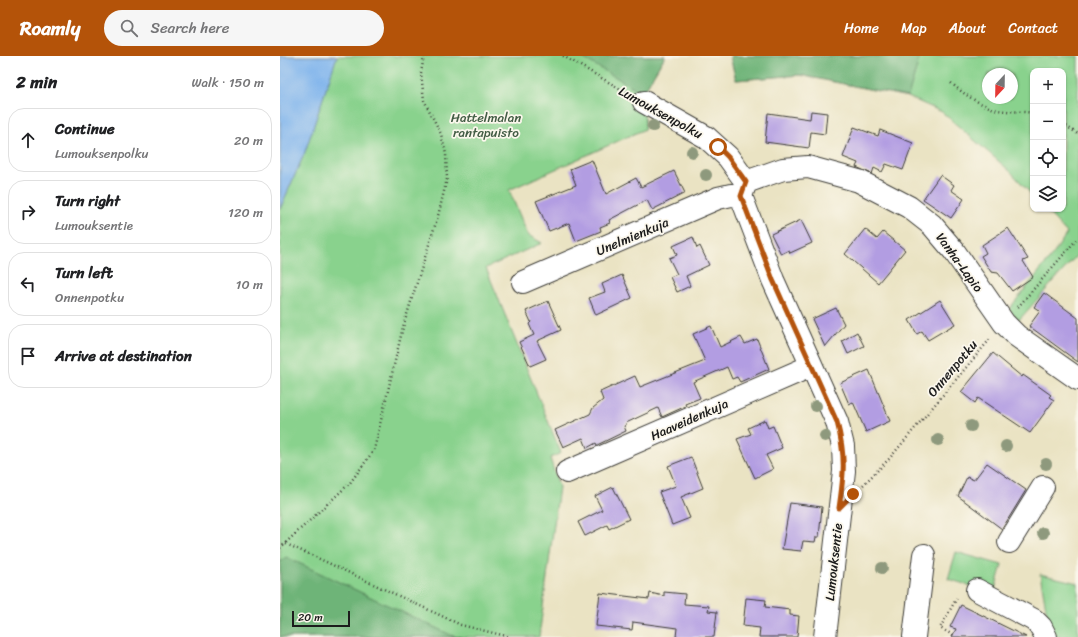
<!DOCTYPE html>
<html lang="en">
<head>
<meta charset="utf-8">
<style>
	:root { --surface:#fff; --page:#f6f6f6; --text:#202124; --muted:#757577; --line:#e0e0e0; --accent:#b45309 }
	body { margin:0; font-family:Sriracha,sans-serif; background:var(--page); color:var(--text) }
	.controls { position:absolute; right:12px; top:12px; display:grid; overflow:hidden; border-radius:8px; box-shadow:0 1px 3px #0004 }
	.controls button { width:36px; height:36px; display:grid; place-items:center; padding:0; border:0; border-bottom:1px solid var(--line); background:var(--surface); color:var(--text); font:20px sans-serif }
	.compass { position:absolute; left:702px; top:12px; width:36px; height:36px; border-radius:50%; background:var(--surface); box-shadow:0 1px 3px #0004; rotate:202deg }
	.scale { position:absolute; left:12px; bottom:10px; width:58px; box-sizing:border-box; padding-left:4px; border:2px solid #1c1c1c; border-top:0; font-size:11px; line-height:14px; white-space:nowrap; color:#1c1c1c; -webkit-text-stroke:3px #fbf7ec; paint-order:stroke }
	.stop { position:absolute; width:12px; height:12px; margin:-9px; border:3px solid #b45309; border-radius:50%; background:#fff }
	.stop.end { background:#b45309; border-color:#fff; box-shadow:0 1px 4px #0008 }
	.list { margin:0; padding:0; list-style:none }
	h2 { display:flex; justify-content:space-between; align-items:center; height:52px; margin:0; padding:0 16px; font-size:17px }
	h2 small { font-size:13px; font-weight:400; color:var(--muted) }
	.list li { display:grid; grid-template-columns:26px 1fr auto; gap:12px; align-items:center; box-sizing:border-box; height:64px; margin:0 8px 8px; padding:0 8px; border:1px solid var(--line); border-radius:16px }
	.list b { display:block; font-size:15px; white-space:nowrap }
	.list p { margin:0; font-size:13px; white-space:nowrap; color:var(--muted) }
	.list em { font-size:13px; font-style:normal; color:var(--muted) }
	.icon { flex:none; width:22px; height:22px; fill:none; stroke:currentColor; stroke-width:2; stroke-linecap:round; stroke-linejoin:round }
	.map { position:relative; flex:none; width:798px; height:581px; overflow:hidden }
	header { display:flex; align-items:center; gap:24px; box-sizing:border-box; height:56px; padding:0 20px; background:var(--accent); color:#fff }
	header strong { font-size:19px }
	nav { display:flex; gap:22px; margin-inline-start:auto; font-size:14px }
	.search { width:280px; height:36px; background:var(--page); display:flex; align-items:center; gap:10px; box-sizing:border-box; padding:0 14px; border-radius:22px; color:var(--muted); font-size:15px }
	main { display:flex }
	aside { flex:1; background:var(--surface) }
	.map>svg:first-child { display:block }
</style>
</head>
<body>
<header>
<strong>Roamly</strong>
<div class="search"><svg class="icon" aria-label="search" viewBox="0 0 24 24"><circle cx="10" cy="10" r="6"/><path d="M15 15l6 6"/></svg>Search here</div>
<nav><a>Home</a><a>Map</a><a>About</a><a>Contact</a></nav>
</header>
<main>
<aside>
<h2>2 min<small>Walk · 150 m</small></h2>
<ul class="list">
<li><svg class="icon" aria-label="ahead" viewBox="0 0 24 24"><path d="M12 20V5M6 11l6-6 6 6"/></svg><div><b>Continue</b><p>Lumouksenpolku</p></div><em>20 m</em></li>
<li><svg class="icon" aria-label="right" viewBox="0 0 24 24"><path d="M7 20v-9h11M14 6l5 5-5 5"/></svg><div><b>Turn right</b><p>Lumouksentie</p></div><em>120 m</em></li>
<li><svg class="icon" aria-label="left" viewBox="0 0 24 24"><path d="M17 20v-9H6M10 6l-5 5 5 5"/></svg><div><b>Turn left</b><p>Onnenpotku</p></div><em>10 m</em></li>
<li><svg class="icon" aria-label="arrive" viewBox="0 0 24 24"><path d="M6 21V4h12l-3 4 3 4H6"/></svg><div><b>Arrive at destination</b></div></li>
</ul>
</aside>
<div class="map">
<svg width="798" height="581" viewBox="0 0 798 581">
	<rect width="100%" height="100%" fill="#fbf7ec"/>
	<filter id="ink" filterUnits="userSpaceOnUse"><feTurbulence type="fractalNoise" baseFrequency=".025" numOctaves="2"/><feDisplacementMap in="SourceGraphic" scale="8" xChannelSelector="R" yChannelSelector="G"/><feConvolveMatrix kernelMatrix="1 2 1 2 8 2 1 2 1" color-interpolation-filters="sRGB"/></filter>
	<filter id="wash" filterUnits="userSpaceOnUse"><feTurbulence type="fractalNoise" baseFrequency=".012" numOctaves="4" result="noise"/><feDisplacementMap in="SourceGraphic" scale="16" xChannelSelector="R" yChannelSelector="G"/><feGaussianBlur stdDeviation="0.9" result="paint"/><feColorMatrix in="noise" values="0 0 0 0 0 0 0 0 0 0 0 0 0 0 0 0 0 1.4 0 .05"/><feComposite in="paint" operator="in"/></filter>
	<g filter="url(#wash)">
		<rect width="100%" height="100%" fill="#eae3c3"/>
		<path fill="#89d28d" stroke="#527754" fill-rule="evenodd" d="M 57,0 L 385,0 L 363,37 L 365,73 L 229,134 L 248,179 L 262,187 L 206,212 L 281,397 L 270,402 L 279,431 L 259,581 L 0,581 L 0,153 L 25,96 Z
			M 450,0 L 798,0 L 798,198 L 738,265 L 729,253 L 774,197 L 787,177 L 765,153 L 783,153 L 783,15 L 753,15 L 753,140 L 731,116 L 662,56 L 628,41 L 520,19 L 456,24 ZM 708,18 L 732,18 L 732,42 L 708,42 Z
			M 676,496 L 722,509 L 714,537 L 668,523 Z
			M 760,518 L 798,527 L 798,581 L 771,581 Z"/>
		<path fill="#6eb478" stroke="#45684a" d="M 299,0 L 385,0 L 363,37 Z
			M 450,0 L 640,0 L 628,41 L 520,19 L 456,24 Z
			M 6,501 L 173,580 L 181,581 L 0,581 L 0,506 Z"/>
		<path fill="#7eb3ec" stroke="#4d6884" d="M 0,0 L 57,0 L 25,96 L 0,153 Z"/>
		<g id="blocks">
			<path fill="#b29de2" d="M 531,55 L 547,57 L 545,78 L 531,76 L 529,92 L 485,86 L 488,57 L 530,63 Z
				M 574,71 L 598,80 L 600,74 L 633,87 L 623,114 L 606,108 L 602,116 L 594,112 L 592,118 L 576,111 L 578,107 L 563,101 Z
				M 312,104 L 326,138 L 356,122 L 361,131 L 394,115 L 405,137 L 372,154 L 367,144 L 329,164 L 330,167 L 320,171 L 321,175 L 296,185 L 289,167 L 269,175 L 256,145 L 296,129 L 290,113 Z
				M 660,119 L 674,129 L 671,134 L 684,143 L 671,162 L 643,143 Z
				M 521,164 L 532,187 L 510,197 L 509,194 L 501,198 L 491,178 Z
				M 728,172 L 748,203 L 743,205 L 753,221 L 732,235 L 718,217 L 711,216 L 701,200 L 706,197 L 702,189 Z
				M 585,173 L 597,183 L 603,176 L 625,194 L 598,227 L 565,198 Z
				M 413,181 L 417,192 L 420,190 L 429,209 L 406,220 L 410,230 L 397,236 L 390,221 L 397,218 L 389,202 L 397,199 L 393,190 Z
				M 342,219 L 352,242 L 316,259 L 309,242 L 325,236 L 322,228 Z
				M 764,237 L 798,262 L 798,306 L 749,270 L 760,255 L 754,251 Z
				M 660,244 L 675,268 L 648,284 L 642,275 L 637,278 L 629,264 Z
				M 268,245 L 281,274 L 257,285 L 266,303 L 250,310 L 239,286 L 254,279 L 249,268 L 251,266 L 246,255 Z
				M 556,252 L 564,268 L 545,291 L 532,263 Z
				M 431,270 L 440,291 L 461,281 L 465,288 L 477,283 L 489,313 L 460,326 L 457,321 L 452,323 L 447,311 L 413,326 L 420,342 L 405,348 L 406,350 L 382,361 L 378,352 L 346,367 L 346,369 L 344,370 L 346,375 L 317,389 L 316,387 L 307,392 L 303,382 L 283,391 L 275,374 L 310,358 L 313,352 L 323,344 L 320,336 L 355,320 L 360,331 L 425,305 L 413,278 Z
				M 577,276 L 584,290 L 568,298 L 562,285 Z
				M 713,297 L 742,321 L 743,319 L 771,339 L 769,341 L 774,344 L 750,377 L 698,342 L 695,347 L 681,336 Z
				M 589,314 L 610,365 L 586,376 L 573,346 L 569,348 L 560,327 Z
				M 485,364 L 488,372 L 493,370 L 502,392 L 486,399 L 493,413 L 475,422 L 457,383 L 471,378 L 468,372 Z
				M 411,401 L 423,432 L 401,441 L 410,462 L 392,469 L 379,436 L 396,430 L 388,410 Z
				M 707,407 L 746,434 L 722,473 L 678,440 L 687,421 L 694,424 Z
				M 333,431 L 349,463 L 329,473 L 327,469 L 305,480 L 298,466 L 322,454 L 315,440 Z
				M 510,447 L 542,451 L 539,481 L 536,481 L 535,486 L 523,485 L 521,495 L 502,493 Z
				M 384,536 L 405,538 L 404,548 L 429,550 L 428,555 L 437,556 L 434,581 L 396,581 L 397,572 L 353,566 L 352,574 L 316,570 L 320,537 L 369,543 L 370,537 L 384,540 Z
				M 466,542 L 486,544 L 485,551 L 510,554 L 510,559 L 519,560 L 517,581 L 479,581 L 480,572 L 463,570 Z
				M 681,549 L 746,581 L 672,581 L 676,573 L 670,571 Z"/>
		</g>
	</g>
	<g filter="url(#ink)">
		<use href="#blocks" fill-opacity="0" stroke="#3b3a35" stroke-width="1"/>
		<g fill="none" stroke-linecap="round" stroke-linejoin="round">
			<g stroke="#3b3a35" stroke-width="24">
				<path id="minor" d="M 364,46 L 426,81 L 448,101 L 466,126
					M 243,226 L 438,142 L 451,139 L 461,140
					M 287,416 L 531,310
					M 729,486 L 763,431
					M 697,534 L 754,564 L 761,571 L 766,581
					M 545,581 L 564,415 L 563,390 L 557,366 L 493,224 L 461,140 L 466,126 L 503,113 L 528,111 L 579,125 L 629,151 L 652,169 L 674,195 L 724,267 L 737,280 L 798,323
					M 634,581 L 644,499"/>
			</g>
			<path stroke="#3b3a35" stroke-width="2.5" stroke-dasharray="1 3" stroke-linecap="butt" d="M 283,0 L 346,36
				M 671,27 C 685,39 700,49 718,54 C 729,56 742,55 753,57
				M 783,68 L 798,78
				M 738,251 L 798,182
				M 583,429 L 609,403 L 711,282
				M 6,488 L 29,498 L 181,569 L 230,581
				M 0,492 L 70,427 L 94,394 L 123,271 L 158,160 L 167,123 L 166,98 L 161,78 L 144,44 L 141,17 L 144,0
				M 673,579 L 660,572 L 678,540"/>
			<use href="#minor" stroke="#fff" stroke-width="22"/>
		</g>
		<g fill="#8e997d">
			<circle cx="373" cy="70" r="6"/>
			<circle cx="412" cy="96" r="6"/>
			<circle cx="426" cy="119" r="6"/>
			<circle cx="536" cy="350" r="6"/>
			<circle cx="691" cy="370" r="6"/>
			<circle cx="545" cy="380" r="6"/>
			<circle cx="658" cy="384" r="6"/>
			<circle cx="726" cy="390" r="6"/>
			<circle cx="766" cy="408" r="6"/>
			<circle cx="763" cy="477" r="6"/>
			<circle cx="602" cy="512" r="6"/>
		</g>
	</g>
	<g fill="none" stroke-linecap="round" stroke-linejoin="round" filter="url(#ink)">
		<path stroke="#b45309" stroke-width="5" d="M 438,91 L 448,101 L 466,126 L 461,140 L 493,224 L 557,366 C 566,401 564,418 559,452 L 573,438"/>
	</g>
	<g text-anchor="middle" stroke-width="3.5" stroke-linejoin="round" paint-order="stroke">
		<g font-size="13" fill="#1c1c1c" stroke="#fbf7ec">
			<text transform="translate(381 56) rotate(29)" y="5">Lumouksenpolku</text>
			<text transform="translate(352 180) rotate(-23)" y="5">Unelmienkuja</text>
			<text transform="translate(680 206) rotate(54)" y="5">Vanha-Lapio</text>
			<text transform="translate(672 312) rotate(-50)" y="5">Onnenpotku</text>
			<text transform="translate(409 363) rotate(-24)" y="5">Haaveidenkuja</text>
			<text transform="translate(553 506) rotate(-84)" y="5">Lumouksentie</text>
		</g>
		<g font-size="13" fill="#425c44" stroke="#fbf7ec">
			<text x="206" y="66">Hattelmalan<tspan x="206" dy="15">rantapuisto</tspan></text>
		</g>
	</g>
</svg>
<div class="controls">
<button>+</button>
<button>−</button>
<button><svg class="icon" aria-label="locate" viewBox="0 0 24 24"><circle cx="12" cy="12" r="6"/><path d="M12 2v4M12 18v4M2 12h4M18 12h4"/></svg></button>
<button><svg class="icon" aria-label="layers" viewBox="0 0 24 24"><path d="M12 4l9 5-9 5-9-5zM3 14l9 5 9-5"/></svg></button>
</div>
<svg class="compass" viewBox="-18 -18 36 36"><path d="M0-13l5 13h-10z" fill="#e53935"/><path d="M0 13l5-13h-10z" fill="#757577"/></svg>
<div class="scale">20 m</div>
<div class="stop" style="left:438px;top:91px"></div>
<div class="stop end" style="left:573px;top:438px"></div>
</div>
</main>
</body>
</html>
